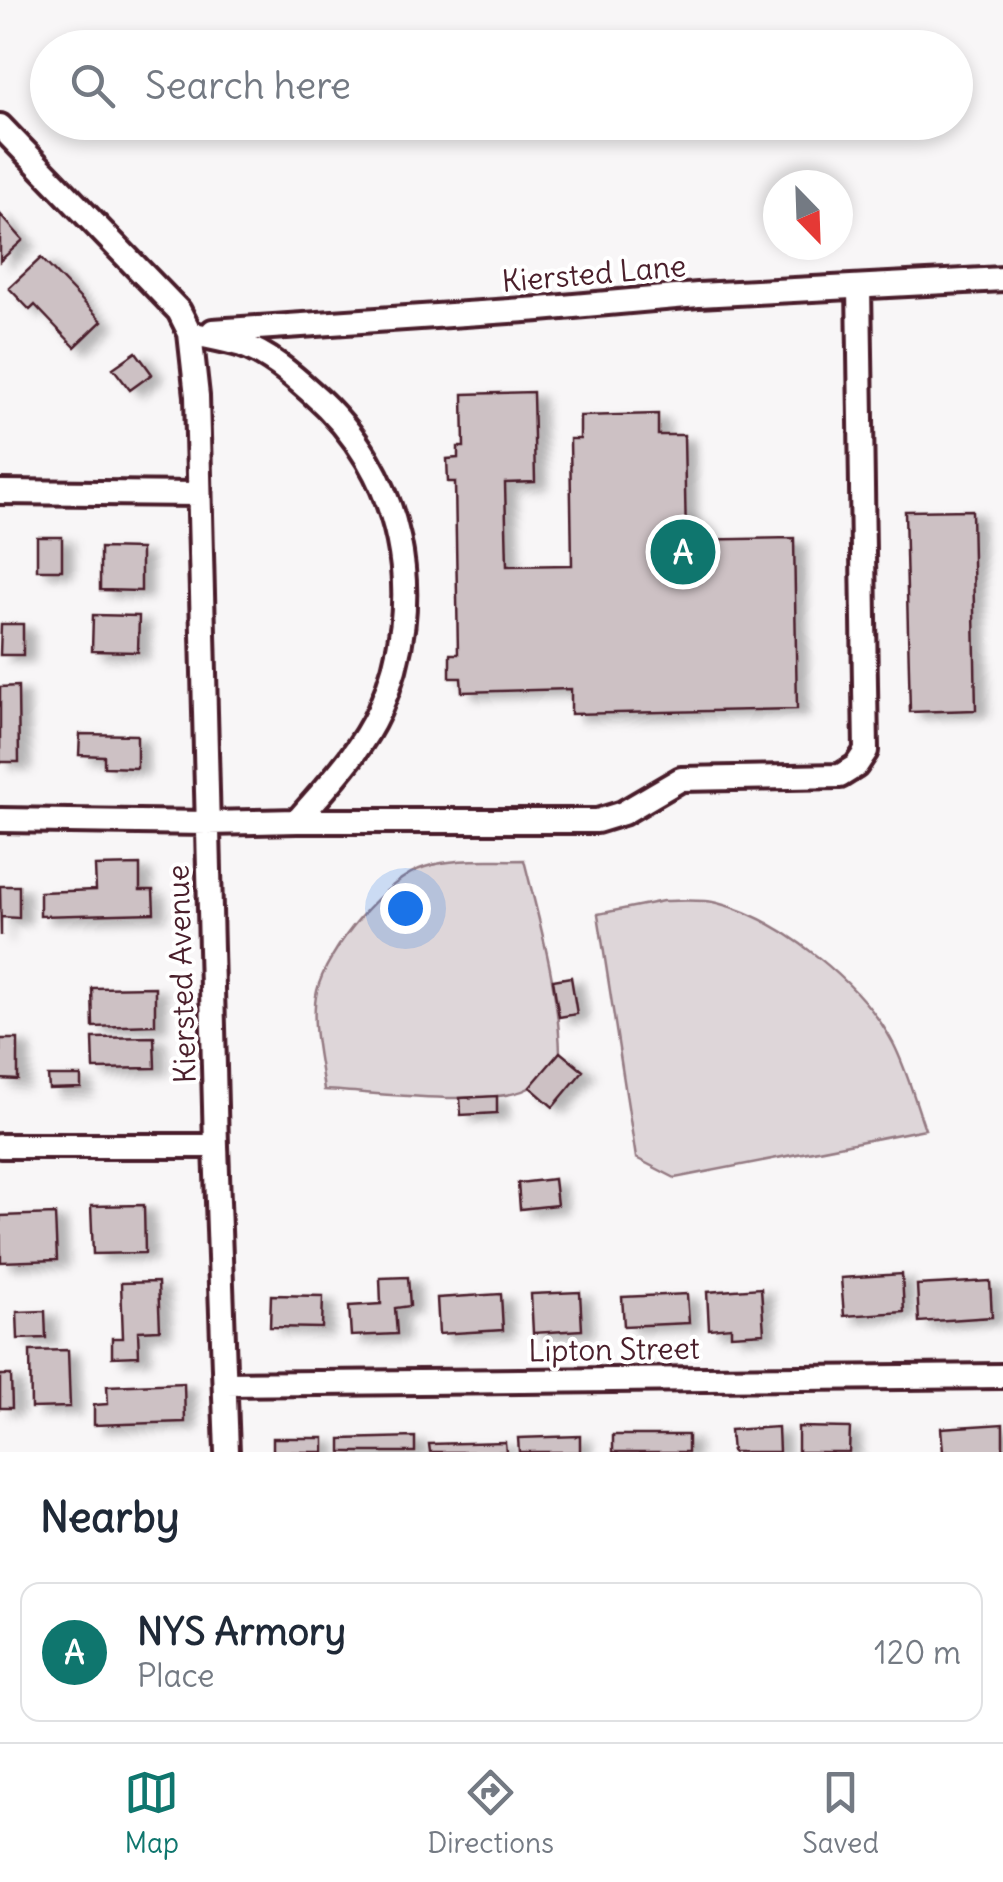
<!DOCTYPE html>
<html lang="en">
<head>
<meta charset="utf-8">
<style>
	:root { --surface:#fff; --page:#f6f6f7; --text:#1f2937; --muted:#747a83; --line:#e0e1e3; --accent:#0f766e }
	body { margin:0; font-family:Delius,sans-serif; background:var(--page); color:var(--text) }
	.compass { position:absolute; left:763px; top:170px; width:90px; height:90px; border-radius:50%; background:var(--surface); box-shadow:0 5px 15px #0003; rotate:157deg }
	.you { position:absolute; left:405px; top:908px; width:35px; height:35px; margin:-25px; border:8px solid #fff; border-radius:50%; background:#1a73e8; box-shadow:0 0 0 15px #1a73e833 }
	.badge { display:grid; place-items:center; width:65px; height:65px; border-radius:50%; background:var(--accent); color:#fff; font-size:32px; font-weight:700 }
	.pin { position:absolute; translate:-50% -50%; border:5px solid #fff; box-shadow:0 2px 10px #0006 }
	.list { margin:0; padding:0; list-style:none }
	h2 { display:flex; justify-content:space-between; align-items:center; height:130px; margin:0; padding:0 40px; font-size:42px }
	h2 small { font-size:32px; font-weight:400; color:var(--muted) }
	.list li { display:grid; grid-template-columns:65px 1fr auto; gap:30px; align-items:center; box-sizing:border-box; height:140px; margin:0 20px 20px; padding:0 20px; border:2px solid var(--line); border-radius:20px }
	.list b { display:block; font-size:38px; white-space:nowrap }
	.list p { margin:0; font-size:32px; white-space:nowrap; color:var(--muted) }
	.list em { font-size:32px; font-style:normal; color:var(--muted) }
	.icon { flex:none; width:55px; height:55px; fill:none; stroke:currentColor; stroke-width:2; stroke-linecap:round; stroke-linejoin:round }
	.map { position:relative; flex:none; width:1003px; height:1452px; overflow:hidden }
	.search { position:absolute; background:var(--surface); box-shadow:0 5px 15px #0003; left:30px; right:30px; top:30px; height:110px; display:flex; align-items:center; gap:25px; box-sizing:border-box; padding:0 35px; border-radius:55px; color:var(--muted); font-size:38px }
	.sheet { height:290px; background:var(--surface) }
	nav { display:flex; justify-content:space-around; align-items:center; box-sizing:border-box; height:140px; border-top:2px solid var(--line); background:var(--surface); font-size:28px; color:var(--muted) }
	nav a { display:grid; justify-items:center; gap:5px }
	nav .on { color:var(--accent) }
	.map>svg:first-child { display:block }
</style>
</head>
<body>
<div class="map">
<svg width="1003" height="1452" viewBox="0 0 1003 1452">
	<defs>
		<filter id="shadow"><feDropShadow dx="11" dy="6" stdDeviation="5" flood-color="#0004"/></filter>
	</defs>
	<rect width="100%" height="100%" fill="#f8f6f7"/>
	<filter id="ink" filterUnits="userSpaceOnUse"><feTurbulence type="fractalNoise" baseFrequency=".01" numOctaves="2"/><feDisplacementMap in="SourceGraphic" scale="20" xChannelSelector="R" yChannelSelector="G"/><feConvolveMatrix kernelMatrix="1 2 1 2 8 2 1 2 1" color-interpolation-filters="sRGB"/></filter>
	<g filter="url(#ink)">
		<path fill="#ded6d9" stroke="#947a82" stroke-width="2.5" d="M 524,860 C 540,924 558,986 560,1052 C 552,1063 541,1081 529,1088 C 493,1108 369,1092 324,1090 C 320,1058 310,1022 317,991 C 326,951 386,878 425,867 C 456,857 492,861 524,860 Z
			M 663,901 C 680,901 701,899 717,903 C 782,919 862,984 893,1043 C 907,1070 915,1101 925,1129 L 675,1178 L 636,1158 L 598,914 Z"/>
		<path fill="#cdc1c4" stroke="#4a1f2b" stroke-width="2.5" filter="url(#shadow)" d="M 0,214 L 23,240 L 0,261 Z
			M 41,258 L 102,321 L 75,347 L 35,305 L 30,310 L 9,288 Z
			M 136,352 L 152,374 L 130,390 L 113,368 Z
			M 533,392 L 535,482 L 505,483 L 507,566 L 572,565 L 570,439 L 580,439 L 580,416 L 658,414 L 658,435 L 684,435 L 686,540 L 794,538 L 797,709 L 571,714 L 571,689 L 462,692 L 461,678 L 450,678 L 450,654 L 458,654 L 455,482 L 448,482 L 447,459 L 458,458 L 458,447 L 464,447 L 463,394 Z
			M 972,510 L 976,710 L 910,712 L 905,511 Z
			M 37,537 L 62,537 L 62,570 L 37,570 Z
			M 100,548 L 141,549 L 141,591 L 100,590 Z
			M 93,615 L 139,616 L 138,652 L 92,651 Z
			M 1,624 L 23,624 L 23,655 L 0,655 Z
			M 18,686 L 19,762 L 0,762 L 0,687 Z
			M 80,734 L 137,735 L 137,768 L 104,767 L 104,756 L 79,755 Z
			M 140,865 L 140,890 L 153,890 L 154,913 L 40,916 L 40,892 L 96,890 L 95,866 Z
			M 0,886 L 19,886 L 19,918 L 1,917 L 1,936 Z
			M 571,977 L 577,1014 L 559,1017 L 553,980 Z
			M 155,987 L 155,1025 L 93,1027 L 92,988 Z
			M 154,1037 L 155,1068 L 94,1069 L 93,1038 Z
			M 0,1039 L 18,1039 L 18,1080 L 0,1079 Z
			M 560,1052 L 583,1071 L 553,1107 L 530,1087 Z
			M 48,1076 L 81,1076 L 81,1088 L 49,1089 Z
			M 497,1096 L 497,1113 L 461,1115 L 460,1098 Z
			M 554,1179 L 557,1205 L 520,1209 L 518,1183 Z
			M 144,1205 L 145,1253 L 93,1254 L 91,1206 Z
			M 55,1214 L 57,1260 L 1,1262 L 0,1216 Z
			M 902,1274 L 904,1312 L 844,1316 L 841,1278 Z
			M 408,1277 L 410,1306 L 395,1308 L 397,1334 L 351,1336 L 349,1306 L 381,1304 L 380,1278 Z
			M 990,1281 L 992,1317 L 919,1322 L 917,1285 Z
			M 158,1282 L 160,1330 L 138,1331 L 139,1356 L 112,1357 L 112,1338 L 123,1338 L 121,1283 Z
			M 761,1288 L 764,1333 L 731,1335 L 731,1327 L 709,1329 L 707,1292 Z
			M 580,1292 L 582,1330 L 533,1333 L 531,1294 Z
			M 501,1294 L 503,1330 L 439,1334 L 437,1298 Z
			M 687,1294 L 689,1323 L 624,1326 L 622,1297 Z
			M 271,1295 L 323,1296 L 322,1328 L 270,1327 Z
			M 45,1311 L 46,1338 L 18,1339 L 17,1312 Z
			M 68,1350 L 70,1407 L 31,1408 L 30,1351 Z
			M 0,1375 L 11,1375 L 12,1408 L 0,1408 Z
			M 184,1383 L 185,1422 L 94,1425 L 94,1405 L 108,1404 L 107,1386 Z
			M 1003,1424 L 1003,1452 L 943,1452 L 941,1428 Z
			M 778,1427 L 779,1452 L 732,1452 L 730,1430 Z
			M 798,1427 L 850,1428 L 849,1452 L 798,1452 Z
			M 613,1435 L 688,1435 L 688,1452 L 613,1452 Z
			M 580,1436 L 580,1452 L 519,1452 L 518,1438 Z
			M 415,1437 L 415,1452 L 341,1452 L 341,1439 Z
			M 273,1438 L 324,1438 L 324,1452 L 273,1452 Z
			M 505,1442 L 506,1452 L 430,1452 L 429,1444 Z"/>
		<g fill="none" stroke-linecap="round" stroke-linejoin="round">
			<g stroke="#4a1f2b" stroke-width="30">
				<path id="street" d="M 0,126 L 179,311 L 190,333 L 197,396 L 216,1146 L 227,1452
					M 213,331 L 540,309 L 698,295 L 1003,279
					M 0,492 L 198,494
					M 0,820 L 207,823 L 297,821 C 326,787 360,753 379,711 C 429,599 404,473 311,392 C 291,374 268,354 242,345 C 225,340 207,337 190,333
					M 297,821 L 597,821 L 623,813 L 681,779 L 840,776 L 856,766 L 866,751 L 859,287
					M 0,1146 L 216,1146
					M 226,1384 L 1003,1376"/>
			</g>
			<use href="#street" stroke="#fff" stroke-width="22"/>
		</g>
	</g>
	<g text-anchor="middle" stroke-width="8" stroke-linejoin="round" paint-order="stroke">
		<g font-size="30" fill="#4a1f2b" stroke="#fff">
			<text transform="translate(594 274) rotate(-5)" y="10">Kiersted Lane</text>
			<text transform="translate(182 974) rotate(-92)" y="10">Kiersted Avenue</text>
			<text transform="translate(614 1350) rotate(-1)" y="10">Lipton Street</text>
		</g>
	</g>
</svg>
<svg class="compass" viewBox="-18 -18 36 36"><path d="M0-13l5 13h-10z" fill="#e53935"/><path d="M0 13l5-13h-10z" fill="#747a83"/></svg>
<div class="you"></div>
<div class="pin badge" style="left:683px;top:552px">A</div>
<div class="search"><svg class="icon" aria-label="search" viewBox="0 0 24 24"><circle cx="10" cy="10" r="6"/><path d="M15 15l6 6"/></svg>Search here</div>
</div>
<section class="sheet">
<h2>Nearby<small></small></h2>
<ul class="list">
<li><span class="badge">A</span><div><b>NYS Armory</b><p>Place</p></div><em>120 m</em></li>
</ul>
</section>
<nav>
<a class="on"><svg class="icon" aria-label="map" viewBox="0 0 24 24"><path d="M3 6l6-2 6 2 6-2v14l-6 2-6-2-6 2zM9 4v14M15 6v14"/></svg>Map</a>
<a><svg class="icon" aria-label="directions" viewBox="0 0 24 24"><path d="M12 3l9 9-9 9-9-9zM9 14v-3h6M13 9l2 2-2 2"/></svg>Directions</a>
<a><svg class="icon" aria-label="saved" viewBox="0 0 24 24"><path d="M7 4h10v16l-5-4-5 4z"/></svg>Saved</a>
</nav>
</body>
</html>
